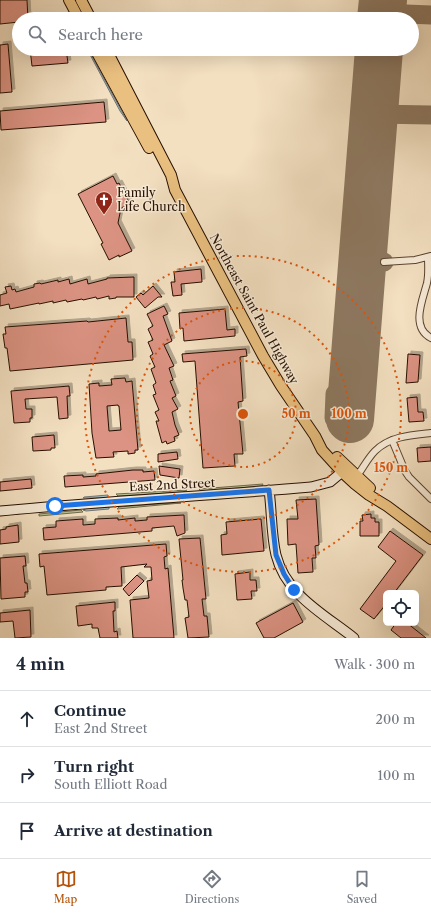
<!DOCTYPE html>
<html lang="en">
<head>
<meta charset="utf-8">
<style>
	:root { --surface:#fff; --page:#f6f6f7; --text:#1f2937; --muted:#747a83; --line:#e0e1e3; --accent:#b45309 }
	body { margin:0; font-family:"Libre Caslon Text",serif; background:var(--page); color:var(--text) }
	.controls { position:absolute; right:12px; bottom:12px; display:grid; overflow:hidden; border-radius:6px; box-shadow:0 4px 16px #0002 }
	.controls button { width:36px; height:36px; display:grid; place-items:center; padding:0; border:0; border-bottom:1px solid var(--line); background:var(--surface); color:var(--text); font:20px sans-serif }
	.stop { position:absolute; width:12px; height:12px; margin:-9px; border:3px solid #1a73e8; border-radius:50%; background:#fff }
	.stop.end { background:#1a73e8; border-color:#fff; box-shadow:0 1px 4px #0008 }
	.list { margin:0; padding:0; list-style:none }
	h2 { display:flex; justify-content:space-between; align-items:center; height:52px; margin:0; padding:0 16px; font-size:17px }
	h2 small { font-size:13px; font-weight:400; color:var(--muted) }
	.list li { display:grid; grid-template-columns:26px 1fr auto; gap:12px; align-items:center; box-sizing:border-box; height:56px; padding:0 16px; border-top:1px solid var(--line) }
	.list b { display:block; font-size:15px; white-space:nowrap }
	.list p { margin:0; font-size:13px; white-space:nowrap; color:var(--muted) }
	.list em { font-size:13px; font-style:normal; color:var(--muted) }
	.icon { flex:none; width:22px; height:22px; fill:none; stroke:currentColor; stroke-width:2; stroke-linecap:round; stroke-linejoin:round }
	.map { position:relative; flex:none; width:431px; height:638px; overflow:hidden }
	.search { position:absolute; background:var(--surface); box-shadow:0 4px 16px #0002; left:12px; right:12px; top:12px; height:44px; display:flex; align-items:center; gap:10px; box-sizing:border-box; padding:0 14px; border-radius:22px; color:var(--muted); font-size:15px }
	.sheet { height:220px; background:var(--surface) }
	nav { display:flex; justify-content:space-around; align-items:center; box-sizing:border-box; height:56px; border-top:1px solid var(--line); background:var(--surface); font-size:11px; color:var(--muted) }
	nav a { display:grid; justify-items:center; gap:2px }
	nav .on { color:var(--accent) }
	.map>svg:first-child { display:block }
</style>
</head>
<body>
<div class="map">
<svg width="431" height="638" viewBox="0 0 431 638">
	<defs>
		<filter id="shadow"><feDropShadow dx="3" dy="-3" stdDeviation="0" flood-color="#0004"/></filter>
	</defs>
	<rect width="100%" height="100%" fill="#f3e0c1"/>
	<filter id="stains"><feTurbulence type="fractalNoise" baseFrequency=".005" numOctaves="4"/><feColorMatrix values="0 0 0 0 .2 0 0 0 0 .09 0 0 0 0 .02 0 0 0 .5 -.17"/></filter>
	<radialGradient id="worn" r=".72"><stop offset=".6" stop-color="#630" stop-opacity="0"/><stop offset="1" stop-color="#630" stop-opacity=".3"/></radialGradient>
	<path fill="#b9c394" stroke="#70694a" d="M 263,484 L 262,486 L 201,491 L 199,489 Z
		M 187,490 L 183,492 L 118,496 L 116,494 Z
		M 181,503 L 117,509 L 119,507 L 157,504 Z
		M 81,510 L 83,512 L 39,516 L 39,514 Z"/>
	<path fill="#a2babf" stroke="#717673" d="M 87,49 L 88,49 L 127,121 L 120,111 Z
		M 108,495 L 108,498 L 83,498 L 84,497 Z
		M 109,506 L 109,509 L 86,511 L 83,510 L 88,508 Z"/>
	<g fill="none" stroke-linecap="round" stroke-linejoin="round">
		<path stroke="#8d7860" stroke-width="19" d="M 382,13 L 431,15
			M 374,114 L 431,115
			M 362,262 L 384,262
			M 350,419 L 344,422 L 337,421 L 334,418 L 335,394 L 341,390 L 353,384"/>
		<path stroke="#8d7860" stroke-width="48" d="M 381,19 L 383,0
			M 350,419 L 379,49"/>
	</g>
	<path fill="#dc9383" stroke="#270f00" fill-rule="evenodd" filter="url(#shadow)" d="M 0,0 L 27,0 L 28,19 L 19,19 L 19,22 L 0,24 Z
		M 8,44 L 12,92 L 0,93 L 0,45 Z
		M 30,49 L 66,49 L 68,63 L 32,66 Z
		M 104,102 L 106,122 L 1,130 L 0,111 Z
		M 113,176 L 117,184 L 119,183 L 130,204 L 121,208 L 118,223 L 132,251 L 119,257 L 119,255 L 109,260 L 101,244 L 103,243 L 78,194 Z
		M 201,269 L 202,282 L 181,284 L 182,295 L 173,296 L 171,282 L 175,282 L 174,272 Z
		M 134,277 L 134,297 L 116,297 L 116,298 L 109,299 L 109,296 L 97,299 L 96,297 L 83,300 L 82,299 L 67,302 L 66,300 L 53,303 L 53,301 L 39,304 L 39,303 L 10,309 L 9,304 L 0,306 L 0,295 L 7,293 L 5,287 L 11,286 L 12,290 L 15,289 L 16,292 L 34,287 L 34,284 L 40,283 L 41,284 L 58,280 L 58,282 L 69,279 L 70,284 L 87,279 L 88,284 L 107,279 L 107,278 Z
		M 153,286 L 162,297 L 158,297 L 145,308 L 136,297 L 141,293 L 143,295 Z
		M 164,306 L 168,314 L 163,316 L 172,341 L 164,345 L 174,366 L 169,368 L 173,380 L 170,381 L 176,396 L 172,398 L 178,409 L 172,412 L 175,425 L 179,435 L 174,437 L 175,441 L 167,444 L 166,441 L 162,443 L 156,421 L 159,421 L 155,412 L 159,410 L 153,395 L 156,394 L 153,385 L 156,383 L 151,369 L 155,367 L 150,356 L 153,354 L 148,342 L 153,340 L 148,329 L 153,326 L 147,314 Z
		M 225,309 L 227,330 L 235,329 L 235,336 L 184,341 L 183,328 L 180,329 L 179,313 Z
		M 126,318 L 128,342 L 132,342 L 133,360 L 10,371 L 7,348 L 5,348 L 3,334 L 6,334 L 5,327 L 87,321 L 88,322 Z
		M 246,349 L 247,356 L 240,357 L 243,401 L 238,402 L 243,454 L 234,454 L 235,466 L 203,468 L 195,361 L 183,362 L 182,354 Z
		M 408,354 L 420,355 L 418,382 L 406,383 Z
		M 125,378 L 126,382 L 132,381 L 138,450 L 135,450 L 135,453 L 128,454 L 128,451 L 113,452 L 114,457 L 96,458 L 92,433 L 89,384 L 99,383 L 99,386 L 112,385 L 111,379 ZM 118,405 L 118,406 L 119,406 L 121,430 L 109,431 L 107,406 Z
		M 69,386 L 70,396 L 67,396 L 68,418 L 59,419 L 57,397 L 25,399 L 26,409 L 32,409 L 32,418 L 30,418 L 30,422 L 14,423 L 11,391 Z
		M 417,397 L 418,412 L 423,412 L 424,421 L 409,422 L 407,398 Z
		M 54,435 L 55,448 L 51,448 L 51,450 L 33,451 L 32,437 Z
		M 431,447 L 431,461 L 418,462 L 417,448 Z
		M 177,452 L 178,459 L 158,462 L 158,454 Z
		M 159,466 L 180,469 L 179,478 L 160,475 Z
		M 133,470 L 143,470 L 143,472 L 154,471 L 155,480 L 65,487 L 64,476 L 83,475 L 83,477 L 96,476 L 96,474 Z
		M 31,479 L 32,488 L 0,491 L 0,482 Z
		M 316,499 L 319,545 L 315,546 L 316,558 L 312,558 L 313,572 L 298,573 L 296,544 L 288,545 L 287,519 L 298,519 L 296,500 Z
		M 371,514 L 371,518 L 375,518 L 375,522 L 379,522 L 379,536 L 360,536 L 360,521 L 363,521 L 362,515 Z
		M 184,515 L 185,533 L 177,536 L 174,526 L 152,528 L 152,531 L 44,540 L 43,528 L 56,527 L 56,521 L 83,519 L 83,525 L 95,524 L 95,519 L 118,518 L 118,520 L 135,518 L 135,521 L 147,520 L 147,517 Z
		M 261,519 L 264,551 L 222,555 L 221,535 L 227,534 L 226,522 Z
		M 18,525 L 19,542 L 0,544 L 0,530 L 6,529 L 6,527 Z
		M 390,531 L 423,555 L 394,593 L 386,593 L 386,604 L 374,619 L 360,609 L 396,561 L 378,547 Z
		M 200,538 L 206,599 L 202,599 L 204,616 L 207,616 L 209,637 L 188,638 L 185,618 L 189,617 L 187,600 L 185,600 L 183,588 L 182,580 L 183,580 L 179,539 Z
		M 166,544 L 167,556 L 164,557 L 165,569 L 168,568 L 174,638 L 133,638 L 130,600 L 149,598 L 147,581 L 152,580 L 151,567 L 144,567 L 147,564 L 121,567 L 122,586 L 106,587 L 106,590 L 47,595 L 44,566 L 40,567 L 39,554 Z
		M 25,556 L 26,566 L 23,566 L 25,583 L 27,583 L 28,592 L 25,592 L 25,597 L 1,599 L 0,558 Z
		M 250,572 L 250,580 L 256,580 L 257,591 L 251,591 L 252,599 L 237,600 L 235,574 Z
		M 137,575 L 144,581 L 129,596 L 123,589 Z
		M 115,602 L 115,611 L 113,611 L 114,632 L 117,631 L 118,638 L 100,638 L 98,628 L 92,628 L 92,624 L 78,626 L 76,606 Z
		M 293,603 L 303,622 L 274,638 L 264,638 L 256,623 Z
		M 30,610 L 31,637 L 15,638 L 13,621 L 0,622 L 0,613 Z
		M 396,623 L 407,623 L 426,638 L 401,638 L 391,630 Z"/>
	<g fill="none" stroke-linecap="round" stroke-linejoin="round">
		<g stroke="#5a4330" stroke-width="8">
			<path id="street" d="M 428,257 C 428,266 429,274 427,283 C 423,299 410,327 431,338
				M 384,262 L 415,260 L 431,256
				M 392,440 L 405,471 L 409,477 L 431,499
				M 357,476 C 363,468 368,458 375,451 C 390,436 412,435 431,433"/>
		</g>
		<g stroke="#270f00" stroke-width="11">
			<path id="secondary" d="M 269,490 C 272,512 271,534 276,555 C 286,595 324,614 354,638
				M 0,511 C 104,501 207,496 311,487 L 330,482 L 342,472"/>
		</g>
		<g stroke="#270f00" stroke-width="12">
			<path id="primary" d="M 69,0 L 79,19
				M 81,0 L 91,19
				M 95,49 L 149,148
				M 106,49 L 171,175 L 175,190 L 263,356 L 281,386 L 315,436 L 322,450 L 342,472 L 355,484 L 369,495 L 387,506 L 431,539
				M 337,457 L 370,488"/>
		</g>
		<use href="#street" stroke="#f7ebd7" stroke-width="6"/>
		<use href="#secondary" stroke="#f7ebd7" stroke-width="9"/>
		<use href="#primary" stroke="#eac080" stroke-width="10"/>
	</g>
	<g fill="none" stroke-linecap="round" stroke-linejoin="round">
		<path stroke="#1a73e8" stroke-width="5" d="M 55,506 L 269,490 L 276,555 L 284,574 L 294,590"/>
	</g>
	<g fill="none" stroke="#de550b" stroke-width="2" stroke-dasharray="2 4">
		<circle cx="243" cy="414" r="53"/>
		<circle cx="243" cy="414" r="106"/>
		<circle cx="243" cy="414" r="158"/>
	</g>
	<defs>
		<g id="church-pin" transform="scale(0.9)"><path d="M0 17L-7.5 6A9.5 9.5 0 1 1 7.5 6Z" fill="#8f2418" stroke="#f7ebd7"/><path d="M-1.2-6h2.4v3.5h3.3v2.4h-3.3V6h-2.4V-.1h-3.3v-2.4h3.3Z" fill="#fff"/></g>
	</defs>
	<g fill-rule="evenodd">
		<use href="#church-pin" x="104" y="200"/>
	</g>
	<g text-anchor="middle" stroke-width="3" stroke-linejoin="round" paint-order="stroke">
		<g font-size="12" fill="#270f00" stroke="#f7ebd7" text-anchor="start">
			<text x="117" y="197">Family<tspan x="117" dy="14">Life Church</tspan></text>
		</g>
		<g font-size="12" fill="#270f00" stroke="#f7ebd7">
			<text transform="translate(254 309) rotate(61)" y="4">Northeast Saint Paul Highway</text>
			<text transform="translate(172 485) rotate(-3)" y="4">East 2nd Street</text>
		</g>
	</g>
	<circle cx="243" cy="414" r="6" fill="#de550b" stroke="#f7ebd7" stroke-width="2"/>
	<g font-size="12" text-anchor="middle" font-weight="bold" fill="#de550b" stroke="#f7ebd7" stroke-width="3" stroke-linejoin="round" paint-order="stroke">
		<text x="296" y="418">50 m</text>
		<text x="349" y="418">100 m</text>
		<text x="391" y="472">150 m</text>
	</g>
	<rect width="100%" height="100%" filter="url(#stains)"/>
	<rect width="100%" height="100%" fill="url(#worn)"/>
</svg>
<div class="controls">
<button><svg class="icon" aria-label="locate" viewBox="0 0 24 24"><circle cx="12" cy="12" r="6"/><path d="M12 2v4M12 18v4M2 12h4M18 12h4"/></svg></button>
</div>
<div class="stop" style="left:55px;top:506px"></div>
<div class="stop end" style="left:294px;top:590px"></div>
<div class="search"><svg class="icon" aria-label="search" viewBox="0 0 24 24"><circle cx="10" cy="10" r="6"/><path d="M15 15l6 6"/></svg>Search here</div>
</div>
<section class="sheet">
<h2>4 min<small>Walk · 300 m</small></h2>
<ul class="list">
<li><svg class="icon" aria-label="ahead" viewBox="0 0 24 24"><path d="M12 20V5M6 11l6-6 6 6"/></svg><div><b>Continue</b><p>East 2nd Street</p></div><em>200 m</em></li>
<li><svg class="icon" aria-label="right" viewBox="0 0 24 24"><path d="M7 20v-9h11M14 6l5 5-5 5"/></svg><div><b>Turn right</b><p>South Elliott Road</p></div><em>100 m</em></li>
<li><svg class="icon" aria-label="arrive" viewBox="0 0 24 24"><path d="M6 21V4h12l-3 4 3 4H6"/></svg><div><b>Arrive at destination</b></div></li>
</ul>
</section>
<nav>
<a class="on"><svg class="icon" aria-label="map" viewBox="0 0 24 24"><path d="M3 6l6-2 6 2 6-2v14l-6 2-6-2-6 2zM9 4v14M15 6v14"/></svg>Map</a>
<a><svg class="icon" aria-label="directions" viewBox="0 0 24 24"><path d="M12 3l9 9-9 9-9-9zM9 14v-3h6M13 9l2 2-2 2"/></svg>Directions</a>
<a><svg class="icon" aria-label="saved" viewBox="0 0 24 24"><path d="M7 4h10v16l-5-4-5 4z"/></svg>Saved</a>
</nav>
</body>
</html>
